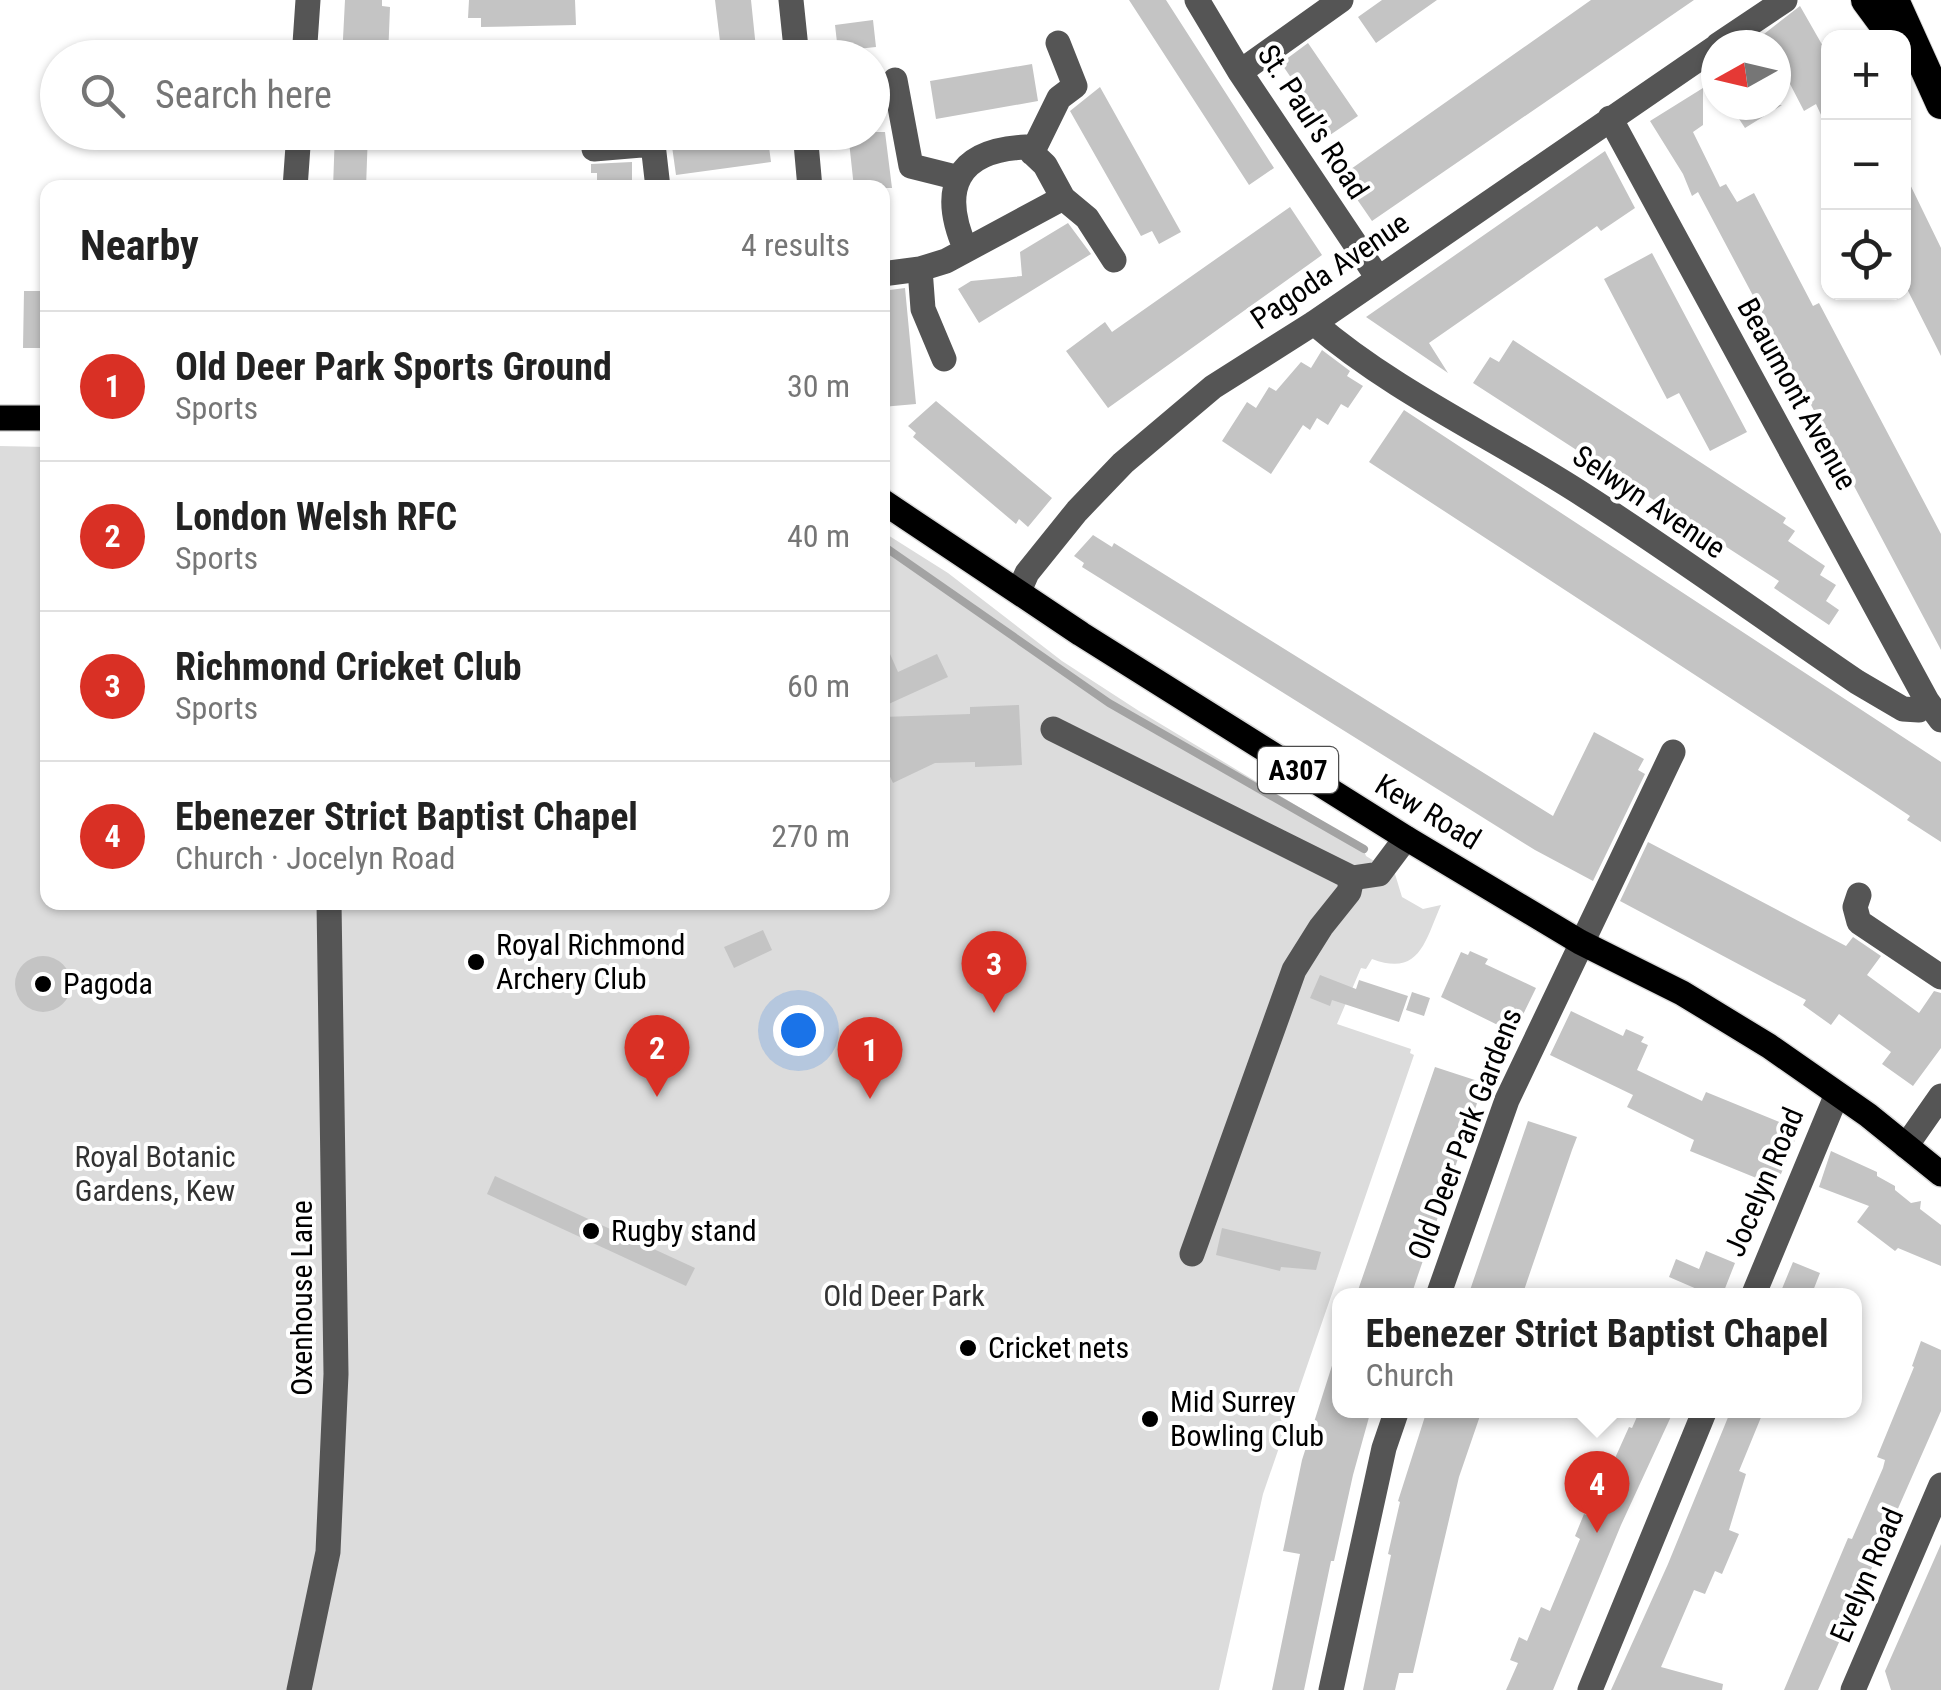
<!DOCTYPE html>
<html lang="en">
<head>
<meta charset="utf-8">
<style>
	:root { --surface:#fff; --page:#f6f6f6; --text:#222; --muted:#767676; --line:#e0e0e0; --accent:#d93025 }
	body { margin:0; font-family:"Roboto Condensed",sans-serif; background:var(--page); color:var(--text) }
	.controls { position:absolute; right:30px; top:30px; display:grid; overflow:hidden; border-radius:20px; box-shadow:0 2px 8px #0004 }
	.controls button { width:90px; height:90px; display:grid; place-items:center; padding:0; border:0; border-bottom:2px solid var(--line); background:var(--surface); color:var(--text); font:50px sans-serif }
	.compass { position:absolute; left:1701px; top:30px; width:90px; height:90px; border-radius:50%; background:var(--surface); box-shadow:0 2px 8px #0004; rotate:262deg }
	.you { position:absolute; left:798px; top:1030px; width:35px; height:35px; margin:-25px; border:8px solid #fff; border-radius:50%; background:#1a73e8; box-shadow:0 0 0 15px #1a73e833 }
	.badge { display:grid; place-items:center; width:65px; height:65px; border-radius:50%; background:var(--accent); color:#fff; font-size:32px; font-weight:700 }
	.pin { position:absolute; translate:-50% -82px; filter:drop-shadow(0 2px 5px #0008) }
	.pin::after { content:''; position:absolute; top:52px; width:35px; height:30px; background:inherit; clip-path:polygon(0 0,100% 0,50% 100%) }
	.popup { position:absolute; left:1332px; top:1288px; width:530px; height:130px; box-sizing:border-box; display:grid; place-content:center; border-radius:20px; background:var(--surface); filter:drop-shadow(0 2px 8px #0005); font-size:32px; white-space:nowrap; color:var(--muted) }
	.popup b { font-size:38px; color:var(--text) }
	.popup::after { content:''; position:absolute; left:50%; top:100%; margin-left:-20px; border:20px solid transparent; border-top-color:var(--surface) }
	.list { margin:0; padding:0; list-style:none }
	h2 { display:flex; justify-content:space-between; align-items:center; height:130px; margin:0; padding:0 40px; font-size:42px }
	h2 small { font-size:32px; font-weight:400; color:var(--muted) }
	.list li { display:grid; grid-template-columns:65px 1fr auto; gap:30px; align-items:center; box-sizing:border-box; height:150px; padding:0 40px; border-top:2px solid var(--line) }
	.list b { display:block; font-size:38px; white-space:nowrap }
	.list p { margin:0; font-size:32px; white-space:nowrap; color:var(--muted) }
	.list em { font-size:32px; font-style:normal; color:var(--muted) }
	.icon { flex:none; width:55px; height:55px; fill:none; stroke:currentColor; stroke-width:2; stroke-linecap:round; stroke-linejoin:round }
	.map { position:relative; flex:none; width:1941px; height:1690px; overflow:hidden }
	.search { position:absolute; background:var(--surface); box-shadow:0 2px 8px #0004; left:40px; top:40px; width:850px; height:110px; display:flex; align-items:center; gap:25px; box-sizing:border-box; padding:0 35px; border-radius:55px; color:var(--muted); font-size:38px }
	.panel { position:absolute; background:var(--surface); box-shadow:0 2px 8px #0004; left:40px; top:180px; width:850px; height:730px; border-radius:20px }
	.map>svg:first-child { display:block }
</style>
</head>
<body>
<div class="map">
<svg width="1941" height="1690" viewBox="0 0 1941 1690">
	<rect width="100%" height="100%" fill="#fff"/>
	<path fill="#dcdcdc" d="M 0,446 L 47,447 L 48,902 L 882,902 L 883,532 L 948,573 L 1062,661 L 1139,711 L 1362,845 L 1366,856 L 1395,874 L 1402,897 L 1423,909 L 1441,905 C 1425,941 1420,977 1372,959 L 1366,969 L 1361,968 L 1337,1024 L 1411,1049 L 1410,1053 L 1414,1055 L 1263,1494 L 1219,1690 L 0,1690 Z"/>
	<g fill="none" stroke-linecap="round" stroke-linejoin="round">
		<path stroke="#a3a3a3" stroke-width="8" d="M 882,545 L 1109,703 L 1364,849"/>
	</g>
	<path fill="#c4c4c4" d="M 345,0 L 382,0 L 382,6 L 390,7 L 388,58 L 342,58 Z
		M 469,0 L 575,0 L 576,25 L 481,27 L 481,18 L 468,18 Z
		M 715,0 L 751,0 L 757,58 L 722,58 Z
		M 1129,0 L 1166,0 L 1274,168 L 1249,185 Z
		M 1382,0 L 1437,0 L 1376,43 L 1358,17 Z
		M 1591,0 L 1694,0 L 1372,221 L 1341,176 Z
		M 1800,6 L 1828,55 L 1828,130 L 1816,104 L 1804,111 L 1776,57 L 1776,45 L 1770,45 L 1764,34 Z
		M 873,20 L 876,47 L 838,51 L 835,25 Z
		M 1308,43 L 1358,116 L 1330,135 L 1281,63 Z
		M 1032,64 L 1038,101 L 936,119 L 930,81 Z
		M 1100,87 L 1181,232 L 1159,244 L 1152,231 L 1141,236 L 1070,111 Z
		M 1703,88 L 1703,125 L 1693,132 L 1720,187 L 1726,184 L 1737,202 L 1754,193 L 1813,306 L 1819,303 L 1941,534 L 1941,650 L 1698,192 L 1692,196 L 1683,174 L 1650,121 Z
		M 1730,105 L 1782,105 L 1745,128 Z
		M 335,132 L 368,132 L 366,188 L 333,188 Z
		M 670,132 L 690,132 L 690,136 L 767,132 L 771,162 L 676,175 Z
		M 848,132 L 885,132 L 892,188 L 854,188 Z
		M 1605,151 L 1635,208 L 1601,231 L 1597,226 L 1429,343 L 1448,373 L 1366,317 Z
		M 632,162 L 632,188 L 597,188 L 597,173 L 591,173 L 591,164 Z
		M 1904,172 L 1941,248 L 1941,356 L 1904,283 Z
		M 1290,207 L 1322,255 L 1108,408 L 1066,351 L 1105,322 L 1112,332 Z
		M 1068,223 L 1091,254 L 979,323 L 958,289 L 971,281 L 1022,276 L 1020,252 Z
		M 1652,253 L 1747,432 L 1710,451 L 1679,393 L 1667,399 L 1604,279 Z
		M 905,288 L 916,404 L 882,407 L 882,291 Z
		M 24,291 L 45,291 L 48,342 L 44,342 L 44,348 L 23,348 Z
		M 1513,340 L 1786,518 L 1783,523 L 1795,531 L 1788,541 L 1825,566 L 1820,575 L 1836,585 L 1826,601 L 1839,610 L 1829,625 L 1774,588 L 1779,581 L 1473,383 L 1490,357 L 1499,362 Z
		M 1322,350 L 1350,371 L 1347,376 L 1363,386 L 1348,408 L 1341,404 L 1328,425 L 1317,418 L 1310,430 L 1303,425 L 1271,474 L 1222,441 L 1247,402 L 1256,408 L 1269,387 L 1276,391 L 1301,362 L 1311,368 Z
		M 936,401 L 1052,498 L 1028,527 L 1019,519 L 1016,524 L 913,437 L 916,433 L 908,426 Z
		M 1404,410 L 1941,762 L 1941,842 L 1907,820 L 1910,816 L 1871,790 L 1369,462 Z
		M 1093,535 L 1112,547 L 1114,543 L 1553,816 L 1594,732 L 1644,759 L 1638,770 L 1645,774 L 1593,881 L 1535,850 L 1082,567 L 1084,563 L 1074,556 Z
		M 882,636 L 898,672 L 937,654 L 948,677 L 882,707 Z
		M 1019,705 L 1022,765 L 975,767 L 975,762 L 935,763 L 893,783 L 882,760 L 882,717 L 970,714 L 970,707 Z
		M 1648,842 L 1846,946 L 1853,937 L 1881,956 L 1867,975 L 1919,1013 L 1934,991 L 1941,993 L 1941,1048 L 1913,1086 L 1882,1064 L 1891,1052 L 1839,1014 L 1831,1025 L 1803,1005 L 1806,1000 L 1620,901 Z
		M 763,930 L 772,950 L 734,968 L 724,947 Z
		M 1470,951 L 1488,959 L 1485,964 L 1536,988 L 1514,1033 L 1441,997 L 1461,952 L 1468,955 Z
		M15 984a28 28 0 1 1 56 0a28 28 0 1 1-56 0Z
		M 1320,975 L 1356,989 L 1359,980 L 1408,996 L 1399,1022 L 1332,1000 L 1330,1006 L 1310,998 Z
		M 1412,992 L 1430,998 L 1424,1016 L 1406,1010 Z
		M 1571,1011 L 1623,1036 L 1626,1029 L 1644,1037 L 1641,1042 L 1648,1045 L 1637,1070 L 1702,1101 L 1706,1092 L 1799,1130 L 1776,1186 L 1690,1151 L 1694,1140 L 1627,1107 L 1633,1095 L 1550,1055 Z
		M 1435,1067 L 1484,1083 L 1418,1275 L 1411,1296 L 1356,1296 Z
		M 1528,1121 L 1577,1137 L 1572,1150 L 1522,1296 L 1468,1296 Z
		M 1831,1151 L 1877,1172 L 1877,1176 L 1895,1186 L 1895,1190 L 1911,1203 L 1921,1201 L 1920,1209 L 1941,1225 L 1941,1266 L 1898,1248 L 1895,1251 L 1857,1222 L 1869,1206 L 1819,1187 Z
		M 495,1176 L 695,1268 L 686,1286 L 487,1194 Z
		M 1222,1228 L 1321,1252 L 1316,1270 L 1281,1267 L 1280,1271 L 1216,1255 Z
		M 1706,1251 L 1735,1263 L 1722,1296 L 1713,1296 L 1669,1277 L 1676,1259 L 1699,1269 Z
		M 1793,1262 L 1820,1273 L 1811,1296 L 1779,1296 Z
		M 1921,1341 L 1941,1350 L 1941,1411 L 1818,1690 L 1784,1690 L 1848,1538 L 1852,1539 L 1883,1468 L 1885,1460 L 1877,1457 L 1914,1367 L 1912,1366 Z
		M 1336,1353 L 1340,1353 L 1340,1410 L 1371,1410 L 1353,1475 L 1334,1561 L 1331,1561 L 1304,1690 L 1272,1690 L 1300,1554 L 1283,1551 L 1302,1460 Z
		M 1427,1410 L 1482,1410 L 1459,1477 L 1413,1673 L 1399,1673 L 1395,1690 L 1363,1690 L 1391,1555 L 1388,1554 L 1400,1502 L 1398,1501 Z
		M 1640,1410 L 1674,1410 L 1621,1525 L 1553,1690 L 1506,1690 L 1518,1663 L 1510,1660 L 1519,1637 L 1527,1641 L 1541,1607 L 1550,1611 L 1580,1539 L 1575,1536 L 1584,1514 L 1589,1516 L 1629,1427 L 1632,1428 Z
		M 1731,1410 L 1764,1410 L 1739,1471 L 1746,1474 L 1729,1530 L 1739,1534 L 1722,1574 L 1715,1571 L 1705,1594 L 1694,1590 L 1661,1667 L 1723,1684 L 1722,1690 L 1611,1690 L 1668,1564 Z
		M 1941,1544 L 1941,1690 L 1891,1690 L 1885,1671 Z"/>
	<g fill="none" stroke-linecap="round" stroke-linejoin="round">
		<g stroke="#dbdbdb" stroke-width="28">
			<path id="major" d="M 0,418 L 48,418
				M 882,501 L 1081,634 L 1406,838 L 1580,942 L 1682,993 L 1769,1046 L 1868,1115 L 1941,1174"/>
		</g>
		<g stroke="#dbdbdb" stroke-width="32">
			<path id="highway" d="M 1866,0 L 1894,38
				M 1894,0 L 1941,104"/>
		</g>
		<path stroke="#555" stroke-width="25" d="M 791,0 L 797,58
			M 1197,0 L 1240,72 L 1378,278
			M 1718,45 L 1785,0
			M 304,58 L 308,0
			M 1240,72 L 1341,0
			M 895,80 L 911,166 L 959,178
			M 1610,118 L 1927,701 L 1941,720
			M 805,132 L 810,188
			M 594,149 L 653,144 L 658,188
			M 1032,153 L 1059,98 L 1075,86 L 1058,43
			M 295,188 L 299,132
			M 966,250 C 939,189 956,150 1026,147 L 1045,165 L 1063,198 L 1087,218 L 1114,260
			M 920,269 L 923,309 L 944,359
			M 882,274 L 920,269 L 946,261 L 1063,198
			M 1314,323 C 1394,392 1496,438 1585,496 C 1677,555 1766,620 1857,682 L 1903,709 L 1919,710 L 1927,701
			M 1019,591 L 1027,573 L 1077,511 L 1123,463 L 1213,387 L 1314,323 L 1716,47
			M 1053,729 L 1352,878 L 1379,874 L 1406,838
			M 1859,895 L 1855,907 L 1859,922 L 1941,977
			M 1906,1146 L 1941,1096
			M 1192,1254 L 1294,970 L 1321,927 L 1349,892 L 1352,878
			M 1438,1296 L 1507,1100 L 1673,752
			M 1753,1296 L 1837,1094
			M 299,1690 L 328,1552 L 336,1374 L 329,902
			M 1331,1690 L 1384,1448 L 1397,1410
			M 1590,1690 L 1705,1410
			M 1853,1690 L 1941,1485"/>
		<use href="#major" stroke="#000" stroke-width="25"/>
		<use href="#highway" stroke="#000" stroke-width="30"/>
	</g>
	<g fill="#000" stroke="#fff" stroke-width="4">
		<circle cx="476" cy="962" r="10"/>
		<circle cx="43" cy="984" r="10"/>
		<circle cx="591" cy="1231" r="10"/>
		<circle cx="968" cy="1348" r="10"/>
		<circle cx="1150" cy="1419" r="10"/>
	</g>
	<g text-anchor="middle" stroke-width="8" stroke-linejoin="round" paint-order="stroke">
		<rect fill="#fff" stroke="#4c4c4c" stroke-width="2.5" x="1258" y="747" width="80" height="46" rx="8"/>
		<g font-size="28" font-weight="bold" fill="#000">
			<text x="1298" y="780">A307</text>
		</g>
		<g font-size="30" fill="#000" stroke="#fff">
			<text transform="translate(1313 122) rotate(57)" y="10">St. Paul’s Road</text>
			<text transform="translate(1330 271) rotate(-34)" y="10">Pagoda Avenue</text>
			<text transform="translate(1797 394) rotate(61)" y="10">Beaumont Avenue</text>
			<text transform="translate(1649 502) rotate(34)" y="10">Selwyn Avenue</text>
			<text transform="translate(1428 812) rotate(31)" y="10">Kew Road</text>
			<text transform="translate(1465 1134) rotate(-69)" y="10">Old Deer Park Gardens</text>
			<text transform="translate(1764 1182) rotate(-67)" y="10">Jocelyn Road</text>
			<text transform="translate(302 1298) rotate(-90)" y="10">Oxenhouse Lane</text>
			<text transform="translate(1867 1575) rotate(-67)" y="10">Evelyn Road</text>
		</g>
		<g font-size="30" fill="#000" stroke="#fff" text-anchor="start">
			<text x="496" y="955">Royal Richmond<tspan x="496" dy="34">Archery Club</tspan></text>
			<text x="63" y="994">Pagoda</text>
			<text x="611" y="1241">Rugby stand</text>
			<text x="988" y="1358">Cricket nets</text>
			<text x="1170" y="1412">Mid Surrey<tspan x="1170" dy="34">Bowling Club</tspan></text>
		</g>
		<g font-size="30" fill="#333" stroke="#fff">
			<text x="155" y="1167">Royal Botanic<tspan x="155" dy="34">Gardens, Kew</tspan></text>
			<text x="904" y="1306">Old Deer Park</text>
		</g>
	</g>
</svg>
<div class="controls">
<button>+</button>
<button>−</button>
<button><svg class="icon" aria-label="locate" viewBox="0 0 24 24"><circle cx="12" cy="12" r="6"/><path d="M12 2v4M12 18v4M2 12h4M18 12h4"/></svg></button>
</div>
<svg class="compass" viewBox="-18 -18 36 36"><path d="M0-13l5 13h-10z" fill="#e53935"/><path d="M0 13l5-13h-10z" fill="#767676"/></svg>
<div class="you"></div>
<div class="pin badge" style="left:870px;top:1099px">1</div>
<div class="pin badge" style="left:657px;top:1097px">2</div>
<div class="pin badge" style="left:994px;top:1013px">3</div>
<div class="pin badge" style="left:1597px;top:1533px">4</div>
<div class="popup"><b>Ebenezer Strict Baptist Chapel</b>Church</div>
<div class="search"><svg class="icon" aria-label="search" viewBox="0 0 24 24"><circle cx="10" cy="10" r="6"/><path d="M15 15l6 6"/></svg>Search here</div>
<section class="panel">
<h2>Nearby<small>4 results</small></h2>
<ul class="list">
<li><span class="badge">1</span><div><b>Old Deer Park Sports Ground</b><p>Sports</p></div><em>30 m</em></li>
<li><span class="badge">2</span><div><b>London Welsh RFC</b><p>Sports</p></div><em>40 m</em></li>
<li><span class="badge">3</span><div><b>Richmond Cricket Club</b><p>Sports</p></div><em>60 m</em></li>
<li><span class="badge">4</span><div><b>Ebenezer Strict Baptist Chapel</b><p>Church · Jocelyn Road</p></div><em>270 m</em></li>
</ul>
</section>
</div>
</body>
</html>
